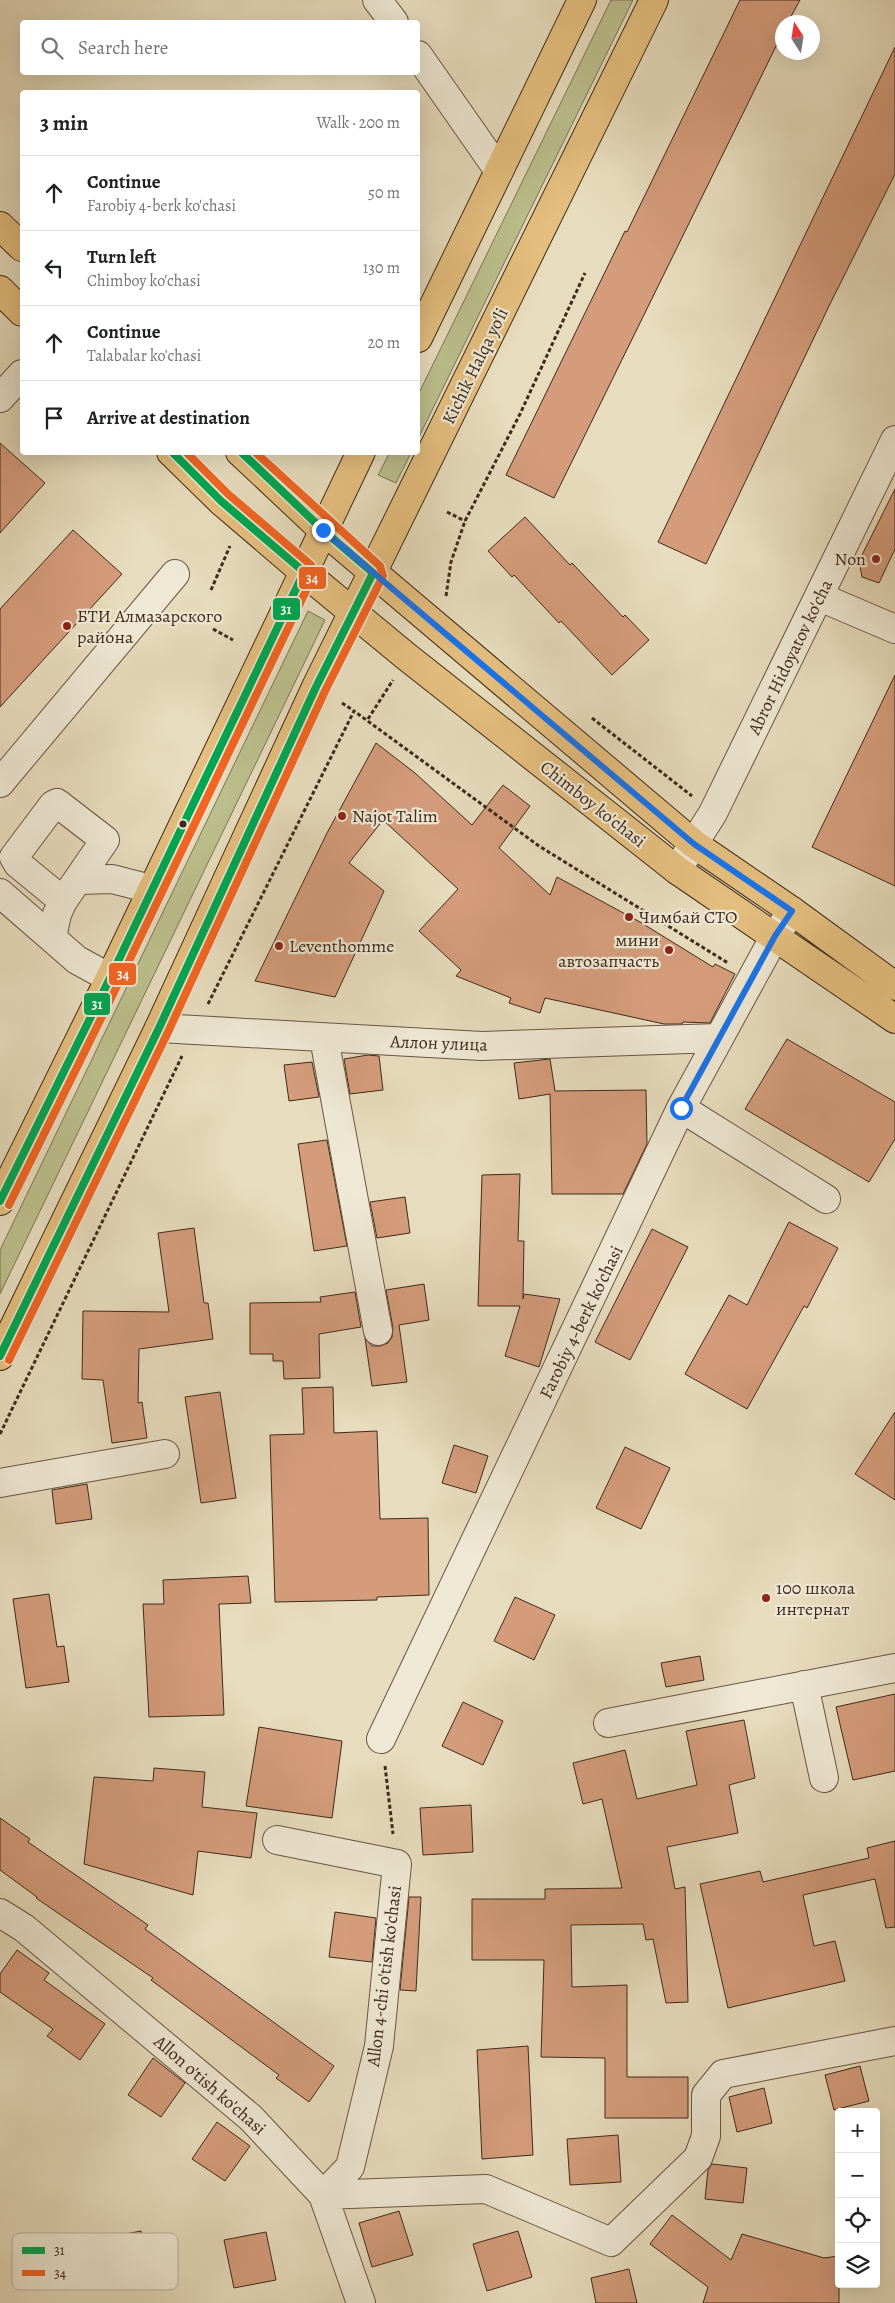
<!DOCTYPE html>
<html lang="en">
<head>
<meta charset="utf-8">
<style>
	:root { --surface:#fff; --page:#f2f2f2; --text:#202124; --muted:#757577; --line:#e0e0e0 }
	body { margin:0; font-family:Alegreya,serif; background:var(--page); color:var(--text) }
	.controls { position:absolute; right:15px; bottom:15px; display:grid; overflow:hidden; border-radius:5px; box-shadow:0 5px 20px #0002 }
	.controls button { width:45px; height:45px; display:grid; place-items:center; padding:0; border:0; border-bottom:1px solid var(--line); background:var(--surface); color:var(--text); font:25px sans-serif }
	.compass { position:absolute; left:775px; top:15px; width:45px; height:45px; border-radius:50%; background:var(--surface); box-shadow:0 5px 20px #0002; rotate:348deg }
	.stop { position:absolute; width:15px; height:15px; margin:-11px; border:4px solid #1a73e8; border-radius:50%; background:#fff }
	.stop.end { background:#1a73e8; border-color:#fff; box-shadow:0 1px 5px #0008 }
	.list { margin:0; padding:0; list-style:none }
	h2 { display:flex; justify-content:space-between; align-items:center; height:65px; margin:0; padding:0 20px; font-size:21px }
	h2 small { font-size:16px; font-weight:400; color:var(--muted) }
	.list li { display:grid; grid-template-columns:32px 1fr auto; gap:15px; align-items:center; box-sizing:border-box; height:75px; padding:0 20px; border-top:1px solid var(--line) }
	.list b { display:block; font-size:19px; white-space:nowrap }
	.list p { margin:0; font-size:16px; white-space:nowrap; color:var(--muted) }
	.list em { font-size:16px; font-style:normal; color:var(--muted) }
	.icon { flex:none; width:28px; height:28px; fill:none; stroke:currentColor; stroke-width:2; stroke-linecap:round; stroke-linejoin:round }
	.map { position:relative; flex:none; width:895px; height:2303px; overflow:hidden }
	.search { position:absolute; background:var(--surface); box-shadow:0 5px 20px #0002; left:20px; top:20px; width:400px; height:55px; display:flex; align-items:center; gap:12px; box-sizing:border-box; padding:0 18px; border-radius:5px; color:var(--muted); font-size:19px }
	.panel { position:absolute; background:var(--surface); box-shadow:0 5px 20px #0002; left:20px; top:90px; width:400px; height:365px; border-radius:5px }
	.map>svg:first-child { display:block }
</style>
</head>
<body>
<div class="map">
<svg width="895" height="2303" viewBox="0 0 895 2303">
	<rect width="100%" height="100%" fill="#e7dcbd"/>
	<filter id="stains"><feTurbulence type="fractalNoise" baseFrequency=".004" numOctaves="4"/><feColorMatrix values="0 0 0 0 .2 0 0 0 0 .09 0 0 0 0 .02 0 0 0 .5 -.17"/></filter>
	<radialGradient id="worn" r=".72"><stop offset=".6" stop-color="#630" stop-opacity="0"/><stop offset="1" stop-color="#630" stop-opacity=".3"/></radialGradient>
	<path fill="#bcbf8d" stroke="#7d7454" d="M 611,0 L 633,0 L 418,439 L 418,395 Z
		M 390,452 L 411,453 L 396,483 L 378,475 Z
		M 308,611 L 325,620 L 0,1294 L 0,1250 Z"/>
	<path fill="#d49c7b" stroke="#3e2a1a" d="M 740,0 L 800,0 L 788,22 L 782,22 L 782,34 L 554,498 L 506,475 L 625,231 L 627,232 Z
		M 895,47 L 895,174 L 829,306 L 706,564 L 658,542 Z
		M 0,443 L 45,483 L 0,533 Z
		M 895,489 L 895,549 L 879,583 L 862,577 L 859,561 Z
		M 525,517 L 570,565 L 572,563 L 623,617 L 625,615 L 649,640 L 612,675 L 561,621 L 559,623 L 514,575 L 512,577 L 488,551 Z
		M 73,530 L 122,574 L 0,707 L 0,609 Z
		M 895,675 L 895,886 L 812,847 Z
		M 376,743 L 415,773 L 472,825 L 503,785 L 530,806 L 499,848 L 550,895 L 557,877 L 640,922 L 713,967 L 715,964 L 735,974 L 710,1023 L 683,1022 L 682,1024 L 664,1024 L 545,998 L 540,1013 L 509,1003 L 511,998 L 456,976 L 461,970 L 419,931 L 458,889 L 383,820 L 349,863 L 384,891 L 335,997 L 255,981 L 327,833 Z
		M 787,1039 L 895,1102 L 895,1139 L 869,1182 L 745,1109 Z
		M 368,1055 L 379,1056 L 383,1090 L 350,1094 L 344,1059 Z
		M 550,1059 L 555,1091 L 646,1090 L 647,1144 L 623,1194 L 552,1194 L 550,1094 L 519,1099 L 514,1063 Z
		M 312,1062 L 319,1097 L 289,1101 L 284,1065 Z
		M 327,1140 L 347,1246 L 314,1251 L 298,1144 Z
		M 520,1174 L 518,1241 L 524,1241 L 523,1299 L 524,1294 L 560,1299 L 539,1367 L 505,1356 L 520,1306 L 478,1306 L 482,1175 Z
		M 405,1197 L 410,1233 L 377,1238 L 370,1202 Z
		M 789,1222 L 838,1248 L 807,1308 L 804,1306 L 747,1409 L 685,1374 L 729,1295 L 747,1305 Z
		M 194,1228 L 204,1303 L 208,1303 L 213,1339 L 139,1349 L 138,1403 L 142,1402 L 147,1438 L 112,1443 L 103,1380 L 82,1379 L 83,1311 L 169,1312 L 158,1233 Z
		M 652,1229 L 688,1247 L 630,1360 L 595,1342 Z
		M 424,1284 L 429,1320 L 399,1325 L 407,1382 L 372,1386 L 365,1338 L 372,1346 L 380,1346 L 388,1343 L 392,1337 L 393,1328 L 386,1290 Z
		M 355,1292 L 361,1327 L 319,1334 L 320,1378 L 284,1379 L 283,1361 L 273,1361 L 273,1354 L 250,1354 L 250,1303 L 321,1302 L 320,1297 Z
		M 333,1387 L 334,1433 L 377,1431 L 380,1519 L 428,1518 L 429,1595 L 377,1597 L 377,1600 L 275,1602 L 270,1435 L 304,1434 L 302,1388 Z
		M 220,1392 L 236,1498 L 201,1503 L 185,1397 Z
		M 895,1412 L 895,1500 L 855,1474 Z
		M 454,1445 L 488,1456 L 476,1493 L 442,1483 Z
		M 625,1447 L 670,1468 L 641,1529 L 596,1508 Z
		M 87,1484 L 92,1519 L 56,1524 L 52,1490 Z
		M 248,1576 L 251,1603 L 219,1604 L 224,1715 L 149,1717 L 143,1604 L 164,1604 L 163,1580 Z
		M 49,1594 L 57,1647 L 64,1646 L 69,1682 L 26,1688 L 13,1599 Z
		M 515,1597 L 555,1615 L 534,1660 L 494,1641 Z
		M 700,1656 L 704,1680 L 666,1687 L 661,1663 Z
		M 895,1694 L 895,1771 L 853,1780 L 836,1707 Z
		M 463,1702 L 503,1721 L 483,1765 L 442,1746 Z
		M 744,1720 L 755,1778 L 729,1785 L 738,1833 L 667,1847 L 675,1889 L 685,1887 L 688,2002 L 666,2003 L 653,1939 L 646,1940 L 643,1924 L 571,1925 L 572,1987 L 627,1985 L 627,2077 L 688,2077 L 688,2118 L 605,2118 L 605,2058 L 541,2057 L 544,1960 L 472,1960 L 472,1899 L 545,1899 L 545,1889 L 622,1888 L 602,1799 L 583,1804 L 573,1763 L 625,1750 L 637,1799 L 697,1785 L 686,1731 Z
		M 259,1727 L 342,1741 L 332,1818 L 246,1806 Z
		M 154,1768 L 205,1772 L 202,1807 L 257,1813 L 251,1858 L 198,1851 L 193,1895 L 84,1864 L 94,1777 L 153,1781 Z
		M 471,1805 L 473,1852 L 423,1855 L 420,1808 Z
		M 0,1818 L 30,1839 L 28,1842 L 148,1925 L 145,1929 L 334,2066 L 309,2102 L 276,2078 L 279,2075 L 151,1980 L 153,1978 L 36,1898 L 37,1897 L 0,1870 Z
		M 895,1841 L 895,1927 L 886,1928 L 875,1879 L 803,1895 L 814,1946 L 835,1941 L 845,1981 L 728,2008 L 700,1884 L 760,1871 L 763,1882 L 869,1858 L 867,1848 Z
		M 409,1897 L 421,1897 L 416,1991 L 400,1990 Z
		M 335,1912 L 376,1918 L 372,1962 L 329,1957 Z
		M 17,1950 L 49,1973 L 44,1980 L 105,2024 L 80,2060 L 47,2036 L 53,2029 L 0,1992 L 0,1974 Z
		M 528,2046 L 533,2155 L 482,2159 L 477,2050 Z
		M 153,2058 L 185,2083 L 161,2117 L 128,2095 Z
		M 860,2066 L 869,2101 L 834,2110 L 825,2075 Z
		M 764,2088 L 772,2123 L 737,2132 L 729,2097 Z
		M 217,2122 L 250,2146 L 225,2181 L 192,2159 Z
		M 618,2135 L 621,2182 L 570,2185 L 567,2139 Z
		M 712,2164 L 747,2168 L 743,2203 L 705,2199 L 708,2170 Z
		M 399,2211 L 413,2255 L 372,2267 L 359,2223 Z
		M 672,2215 L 731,2260 L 742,2234 L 824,2258 L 839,2256 L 839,2303 L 703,2303 L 708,2287 L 650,2244 Z
		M 141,2231 L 150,2279 L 108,2287 L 99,2239 Z
		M 518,2231 L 532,2277 L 487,2291 L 473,2244 Z
		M 266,2232 L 276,2280 L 234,2288 L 224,2240 Z
		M 629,2269 L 637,2303 L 596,2303 L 591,2278 Z"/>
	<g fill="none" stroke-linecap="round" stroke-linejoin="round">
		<g stroke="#685643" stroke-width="30">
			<path id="minor" d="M 377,0 L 394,22
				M 418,55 L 499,171
				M 0,398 L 22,374
				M 820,597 L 895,629
				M 0,783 L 175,574
				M 677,870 L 713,813 L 895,440
				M 80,880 L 112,879 L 151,889
				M 0,893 L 77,960 L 110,978
				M 52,938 L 57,914 L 63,901 L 105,840 L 57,803 L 53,805 L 14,857 L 18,864 L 63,901
				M 159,1028 L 482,1046 L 718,1038
				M 324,1038 L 378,1331
				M 681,1108 L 826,1199
				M 0,1483 L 165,1454
				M 804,1685 L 824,1778
				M 608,1723 L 895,1668
				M 381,1739 L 681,1108 L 775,936 L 792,911
				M 277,1840 L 397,1864 L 379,2046 L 350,2167 L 323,2195
				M 0,1913 L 24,1928 L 251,2118 L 323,2195 L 361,2303
				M 323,2195 L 486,2189 L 611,2242 L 698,2158 L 706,2136 L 706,2095 L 723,2074 L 895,2041"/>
		</g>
		<g stroke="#3e2a1a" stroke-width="30">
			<path id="major" d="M 0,226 L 22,247
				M 0,290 L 22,312
				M 171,452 L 221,501 L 304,572 L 407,657 L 677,870 L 895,1019
				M 240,452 L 323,530 L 694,844 L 792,911 L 895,986"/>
		</g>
		<g stroke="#3e2a1a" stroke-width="30">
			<path id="highway" d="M 418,338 L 582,0
				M 0,1201 L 110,978 L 361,452
				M 0,1356 L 159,1028 L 316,687 L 654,0"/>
		</g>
		<path stroke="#3e2a1a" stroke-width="3" stroke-dasharray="4 2.5" stroke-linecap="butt" d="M 447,512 L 465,521
			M 211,590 L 230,546
			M 446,596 L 451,562 L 465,521 L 520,414 L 585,273
			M 213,629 L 233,640
			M 342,703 L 354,711
			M 592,718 L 692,796
			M 368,719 L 393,680
			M 208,1004 L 354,711 L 539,846 L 728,963
			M 0,1434 L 182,1056
			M 385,1766 L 393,1834"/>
		<use href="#minor" stroke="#efe8d4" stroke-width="28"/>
		<use href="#major" stroke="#e4be7e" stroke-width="28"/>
		<use href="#highway" stroke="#e4be7e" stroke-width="28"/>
		<g stroke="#efe8d4" stroke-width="11">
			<path id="bus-1" d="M 0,1201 L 110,978 L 304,572 L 221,501 L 172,452
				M 0,1356 L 159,1028 L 316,687 L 373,573 L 323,530 L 241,452"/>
		</g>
		<g stroke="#efe8d4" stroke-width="11">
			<path id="bus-2" d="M 9,1205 L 119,982 L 314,574 L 311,565 L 228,494 L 186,452
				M 9,1360 L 168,1032 L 325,691 L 383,576 L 380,566 L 255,452"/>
		</g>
		<use href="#bus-1" stroke="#00a651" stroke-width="8"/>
		<use href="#bus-2" stroke="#f26522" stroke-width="8"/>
	</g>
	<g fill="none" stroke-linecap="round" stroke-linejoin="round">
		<path stroke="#1a73e8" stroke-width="6" d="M 323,530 L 694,844 L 792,911 L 775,936 L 681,1108"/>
	</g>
	<g fill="#8f2418" stroke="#efe8d4" stroke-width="2">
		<circle cx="876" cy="559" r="5"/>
		<circle cx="67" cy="626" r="5"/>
		<circle cx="342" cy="816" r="5"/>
		<circle cx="629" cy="917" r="5"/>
		<circle cx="279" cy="946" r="5"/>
		<circle cx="669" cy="950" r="5"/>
		<circle cx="766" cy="1598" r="5"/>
	</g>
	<circle fill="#3e2a1a" stroke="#efe8d4" stroke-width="2" cx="183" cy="824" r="4.5"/>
	<g text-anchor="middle" stroke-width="4.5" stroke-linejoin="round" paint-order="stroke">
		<g font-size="18" fill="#3e2a1a" stroke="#efe8d4">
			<text transform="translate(475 366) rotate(-64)" y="6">Kichik Halqa yo'li</text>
			<text transform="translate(790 657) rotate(-64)" y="6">Abror Hidoyatov ko'cha</text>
			<text transform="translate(593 804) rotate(38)" y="6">Chimboy ko'chasi</text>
			<text transform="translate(439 1043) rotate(2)" y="6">Аллон улица</text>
			<text transform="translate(581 1322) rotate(-64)" y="6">Farobiy 4-berk ko'chasi</text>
			<text transform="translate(384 1976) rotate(-83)" y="6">Allon 4-chi o'tish ko'chasi</text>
			<text transform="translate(210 2085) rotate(41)" y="6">Allon o'tish ko'chasi</text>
		</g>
		<g font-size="18" fill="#3e2a1a" stroke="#efe8d4" text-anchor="start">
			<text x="866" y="565" text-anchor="end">Non</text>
			<text x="77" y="622">БТИ Алмазарского<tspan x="77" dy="21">района</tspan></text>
			<text x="352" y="822">Najot Talim</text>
			<text x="639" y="923">Чимбай СТО</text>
			<text x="659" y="946" text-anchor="end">мини<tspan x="659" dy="21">автозапчасть</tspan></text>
			<text x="289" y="952">Leventhomme</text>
			<text x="776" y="1594">100 школа<tspan x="776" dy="21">интернат</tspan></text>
		</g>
	</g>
	<rect x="12" y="2233" width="166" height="57" rx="8" fill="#efe8d4" stroke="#baaf9c" stroke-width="1"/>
	<rect x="22" y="2247" width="23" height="7" fill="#00a651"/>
	<rect x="22" y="2270" width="23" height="6" fill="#f26522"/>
	<g font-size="14" fill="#3e2a1a">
		<text x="54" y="2255">31</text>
		<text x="54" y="2278">34</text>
	</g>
	<g stroke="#efe8d4" stroke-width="2">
		<rect x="298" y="566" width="29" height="24" rx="5" fill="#f26522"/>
		<rect x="272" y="597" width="29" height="24" rx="5" fill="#00a651"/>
		<rect x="108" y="962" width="29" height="24" rx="5" fill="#f26522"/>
		<rect x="83" y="992" width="28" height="24" rx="5" fill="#00a651"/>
	</g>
	<g font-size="14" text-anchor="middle" font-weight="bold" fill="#fff">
		<text x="312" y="583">34</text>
		<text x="286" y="614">31</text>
		<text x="123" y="979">34</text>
		<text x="97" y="1009">31</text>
	</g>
	<rect width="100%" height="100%" filter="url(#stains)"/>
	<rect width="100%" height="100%" fill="url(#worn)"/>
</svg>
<div class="controls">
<button>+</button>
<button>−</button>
<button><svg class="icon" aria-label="locate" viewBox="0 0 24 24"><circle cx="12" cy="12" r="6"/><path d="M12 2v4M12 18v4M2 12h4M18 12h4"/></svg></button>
<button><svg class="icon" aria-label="layers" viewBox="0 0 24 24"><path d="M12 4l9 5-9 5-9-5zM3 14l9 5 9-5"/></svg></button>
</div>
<svg class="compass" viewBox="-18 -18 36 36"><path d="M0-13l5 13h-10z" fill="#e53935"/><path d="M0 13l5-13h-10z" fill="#757577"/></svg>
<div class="stop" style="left:681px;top:1108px"></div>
<div class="stop end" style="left:323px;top:530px"></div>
<div class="search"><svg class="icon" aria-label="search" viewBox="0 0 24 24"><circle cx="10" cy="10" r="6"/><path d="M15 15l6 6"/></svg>Search here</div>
<section class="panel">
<h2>3 min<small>Walk · 200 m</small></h2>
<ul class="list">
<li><svg class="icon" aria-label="ahead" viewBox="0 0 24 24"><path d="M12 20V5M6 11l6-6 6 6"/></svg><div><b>Continue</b><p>Farobiy 4-berk ko'chasi</p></div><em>50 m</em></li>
<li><svg class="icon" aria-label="left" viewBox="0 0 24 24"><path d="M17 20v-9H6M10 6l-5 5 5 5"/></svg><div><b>Turn left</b><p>Chimboy ko'chasi</p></div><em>130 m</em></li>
<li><svg class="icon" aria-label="ahead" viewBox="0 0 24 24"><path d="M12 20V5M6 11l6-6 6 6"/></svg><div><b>Continue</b><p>Talabalar ko'chasi</p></div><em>20 m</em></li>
<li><svg class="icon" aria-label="arrive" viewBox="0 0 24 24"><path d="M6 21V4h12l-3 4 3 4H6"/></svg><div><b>Arrive at destination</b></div></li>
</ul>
</section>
</div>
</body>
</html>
